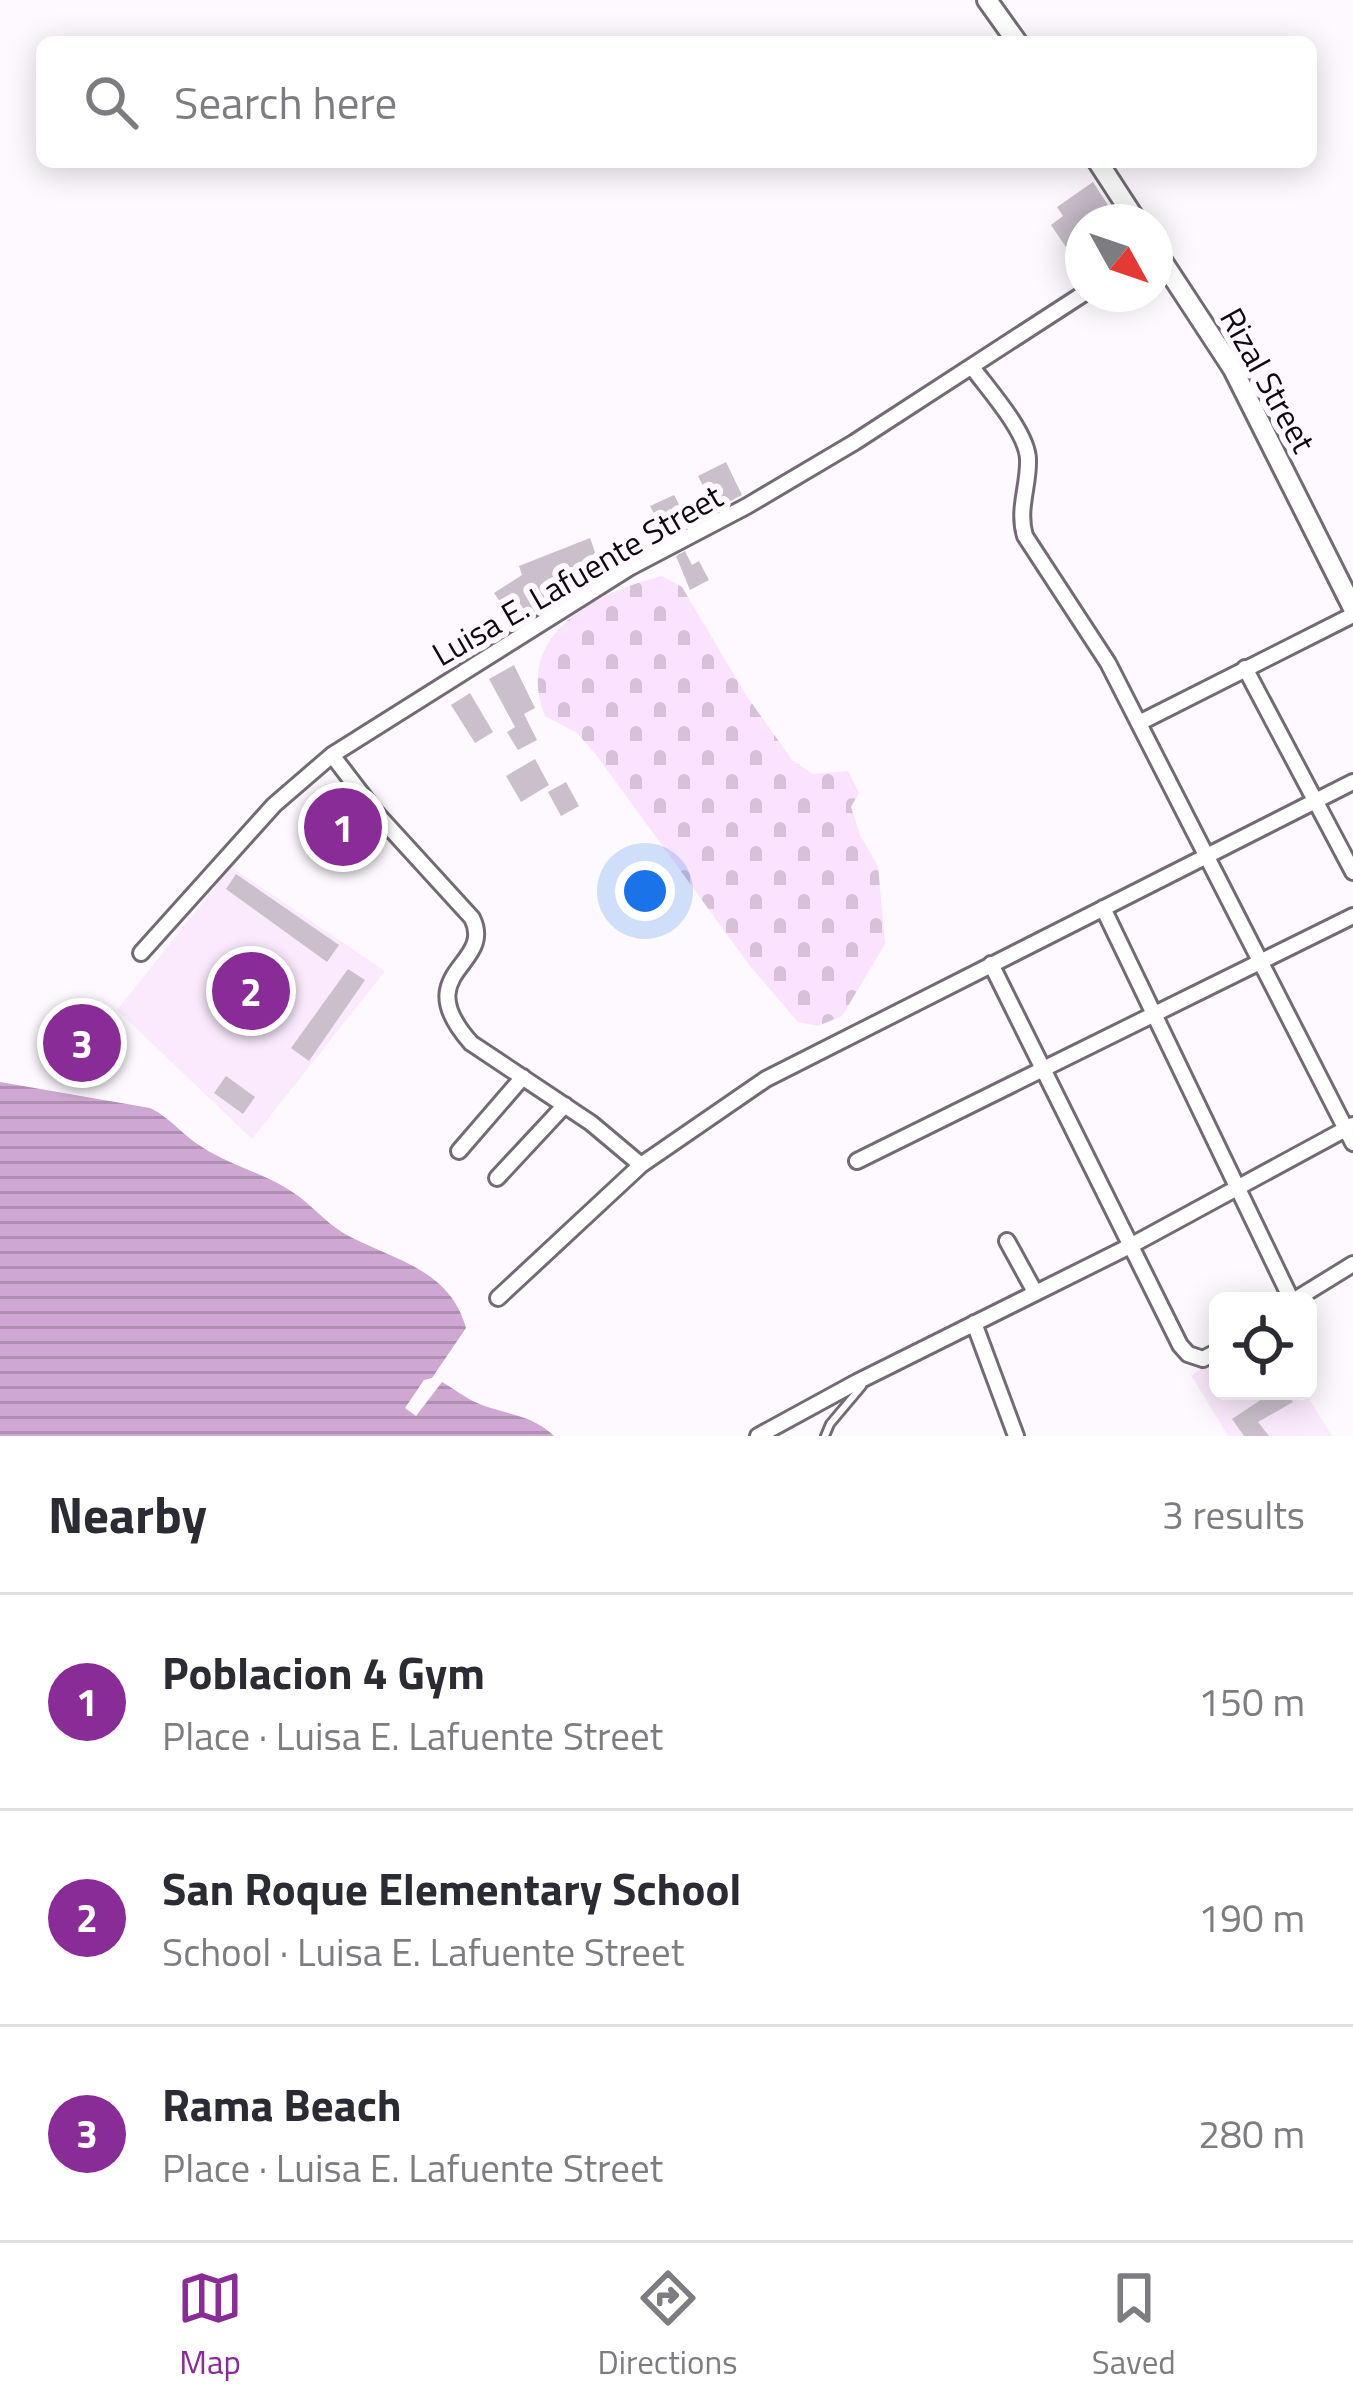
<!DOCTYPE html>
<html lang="en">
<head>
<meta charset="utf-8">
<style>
	:root { --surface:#fff; --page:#f2f2f3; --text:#2b2b33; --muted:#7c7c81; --line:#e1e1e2; --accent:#892c97 }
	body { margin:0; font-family:"Titillium Web",sans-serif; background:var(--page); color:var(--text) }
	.controls { position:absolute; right:36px; bottom:36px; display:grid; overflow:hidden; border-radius:18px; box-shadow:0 6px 30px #0003 }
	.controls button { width:108px; height:108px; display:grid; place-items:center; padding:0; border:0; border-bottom:3px solid var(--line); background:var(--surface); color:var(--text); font:60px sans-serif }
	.compass { position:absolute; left:1065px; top:204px; width:108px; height:108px; border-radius:50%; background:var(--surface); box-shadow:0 6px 30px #0003; rotate:130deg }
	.you { position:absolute; left:645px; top:891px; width:42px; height:42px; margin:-30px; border:9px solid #fff; border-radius:50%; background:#1a73e8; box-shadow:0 0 0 18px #1a73e833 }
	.badge { display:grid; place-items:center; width:78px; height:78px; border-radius:50%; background:var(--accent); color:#fff; font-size:39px; font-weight:700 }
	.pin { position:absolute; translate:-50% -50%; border:6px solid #fff; box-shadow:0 3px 12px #0006 }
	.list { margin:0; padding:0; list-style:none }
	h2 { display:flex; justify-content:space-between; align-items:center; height:156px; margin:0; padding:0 48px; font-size:51px }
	h2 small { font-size:39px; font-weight:400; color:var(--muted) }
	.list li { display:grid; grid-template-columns:78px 1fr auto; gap:36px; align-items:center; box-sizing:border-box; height:216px; padding:0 48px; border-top:3px solid var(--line) }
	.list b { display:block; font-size:45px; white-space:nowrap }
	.list p { margin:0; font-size:39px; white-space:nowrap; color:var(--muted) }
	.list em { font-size:39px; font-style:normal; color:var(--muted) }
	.icon { flex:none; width:66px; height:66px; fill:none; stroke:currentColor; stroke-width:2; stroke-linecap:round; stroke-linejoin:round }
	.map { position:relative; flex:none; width:1353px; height:1436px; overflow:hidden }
	.search { position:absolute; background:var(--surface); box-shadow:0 6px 30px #0003; left:36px; right:36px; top:36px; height:132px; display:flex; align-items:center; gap:30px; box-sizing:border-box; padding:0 42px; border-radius:18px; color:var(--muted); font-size:45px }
	.sheet { height:804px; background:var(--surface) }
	nav { display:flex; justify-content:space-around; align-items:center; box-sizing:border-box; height:168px; border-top:3px solid var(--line); background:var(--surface); font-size:33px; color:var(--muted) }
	nav a { display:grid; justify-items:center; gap:6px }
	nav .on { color:var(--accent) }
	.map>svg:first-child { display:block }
</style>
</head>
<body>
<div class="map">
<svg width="1353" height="1436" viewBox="0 0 1353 1436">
	<defs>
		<pattern id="cemetery-stones" width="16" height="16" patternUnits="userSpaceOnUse" patternTransform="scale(3)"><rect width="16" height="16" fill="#fbe2fe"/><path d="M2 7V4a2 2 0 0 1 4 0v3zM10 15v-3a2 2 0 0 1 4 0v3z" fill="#d6c1d8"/></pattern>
		<pattern id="water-rules" width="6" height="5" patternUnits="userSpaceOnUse" patternTransform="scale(3)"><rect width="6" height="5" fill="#cea7d3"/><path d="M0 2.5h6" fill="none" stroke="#b08eb4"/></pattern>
	</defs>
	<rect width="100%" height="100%" fill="#fdf9fe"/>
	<path fill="#fbeafd" d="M 231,867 L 385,971 L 252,1139 L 117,1010 Z
		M 1218,1358 L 1218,1391 L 1304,1391 L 1332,1436 L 1228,1436 L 1191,1375 Z"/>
	<path fill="url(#cemetery-stones)" d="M 662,576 L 682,587 L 746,695 L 792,760 L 813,774 L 848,771 L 859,793 L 851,807 L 860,835 L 878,866 L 885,944 L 842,1016 L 818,1026 L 798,1022 L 750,966 L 597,756 L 577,733 L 545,716 C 513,635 594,593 662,576 Z"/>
	<path fill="url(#water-rules)" d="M 0,1082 L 150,1108 C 171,1118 182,1135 202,1147 C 228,1164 259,1172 286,1188 C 308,1200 324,1222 345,1234 C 390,1259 450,1268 466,1328 L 432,1378 L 424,1380 L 405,1408 L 416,1416 L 442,1382 C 453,1388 464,1397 475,1402 C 503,1415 531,1413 554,1436 L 0,1436 Z"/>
	<path fill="#cabfcb" d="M 1093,182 L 1119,222 L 1083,222 L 1083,244 L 1070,253 L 1051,225 L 1063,216 L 1057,207 Z
		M 726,462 L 742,495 L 715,509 L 698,476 Z
		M 674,495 L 689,524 L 666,536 L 650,506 Z
		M 590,538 L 597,558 L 587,562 L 595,576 L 515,624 L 494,593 L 522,575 L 519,566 Z
		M 685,551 L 692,565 L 699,561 L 709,580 L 690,590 L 676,556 Z
		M 514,665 L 535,708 L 524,714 L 537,740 L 518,750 L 507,732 L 515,727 L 489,679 Z
		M 470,693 L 493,732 L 475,743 L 451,705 Z
		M 535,759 L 549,785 L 521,802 L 506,776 Z
		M 566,782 L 579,806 L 561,816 L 548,792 Z
		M 346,794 L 370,823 L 341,861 L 312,838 Z
		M 236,874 L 339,945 L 327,962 L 226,889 Z
		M 348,969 L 365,980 L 309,1061 L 291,1048 Z
		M 226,1076 L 255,1097 L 243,1114 L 214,1093 Z
		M 1274,1391 L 1286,1391 L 1293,1402 L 1258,1422 L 1269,1436 L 1244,1436 L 1232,1419 Z"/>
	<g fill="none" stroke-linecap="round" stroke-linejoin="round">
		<g stroke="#746a75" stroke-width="12">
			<path id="service" d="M 825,1436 L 830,1424 L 862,1386"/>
		</g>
		<g stroke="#746a75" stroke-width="20">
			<path id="minor" d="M 972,367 C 988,389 1027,432 1028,459 C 1029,486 1017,509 1025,536 L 1108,663 L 1353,1143
				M 1245,668 L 1353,872
				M 1139,723 L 1353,615
				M 332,755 L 377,814 L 472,918 C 496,966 407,971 471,1043 L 591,1123 L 641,1165
				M 1103,908 L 1292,1301
				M 141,953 L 274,805 L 332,755 L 629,568 L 747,506 L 855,442 L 1083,294
				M 991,964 L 1180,1345 L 1188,1354 L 1203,1359 L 1218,1351
				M 459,1151 L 523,1077
				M 857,1161 L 1353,916
				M 497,1178 L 565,1105
				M 1007,1241 L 1035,1292
				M 498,1298 L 641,1165 L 766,1079 L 1353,782
				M 1293,1301 L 1353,1264
				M 974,1323 L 1016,1436
				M 758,1436 L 857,1382 L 1132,1245 L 1353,1125"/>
		</g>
		<g stroke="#746a75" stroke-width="24">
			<path id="secondary" d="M 987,0 L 1017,42
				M 1098,162 L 1137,222
				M 1155,250 L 1233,369 L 1353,608"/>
		</g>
		<use href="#service" stroke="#fff" stroke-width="6"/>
		<use href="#minor" stroke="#fff" stroke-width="14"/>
		<use href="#secondary" stroke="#fff" stroke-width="18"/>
	</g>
	<g text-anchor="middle" stroke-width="12" stroke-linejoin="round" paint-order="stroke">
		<g font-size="33" fill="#0e0a0e" stroke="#fdf9fe">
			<text transform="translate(1268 380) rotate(61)" y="12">Rizal Street</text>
			<text transform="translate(577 575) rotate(-30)" y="12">Luisa E. Lafuente Street</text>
		</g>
	</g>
</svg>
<div class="controls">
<button><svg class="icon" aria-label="locate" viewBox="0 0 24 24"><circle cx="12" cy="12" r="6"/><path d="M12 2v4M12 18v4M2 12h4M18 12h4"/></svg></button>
</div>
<svg class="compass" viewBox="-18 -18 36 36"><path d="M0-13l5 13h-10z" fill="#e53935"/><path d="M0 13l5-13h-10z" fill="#7c7c81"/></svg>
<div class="you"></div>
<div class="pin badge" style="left:343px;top:827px">1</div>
<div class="pin badge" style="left:251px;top:991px">2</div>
<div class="pin badge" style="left:82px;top:1043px">3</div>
<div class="search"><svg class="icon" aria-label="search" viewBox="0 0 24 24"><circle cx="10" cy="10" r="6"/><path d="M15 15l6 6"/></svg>Search here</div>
</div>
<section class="sheet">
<h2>Nearby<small>3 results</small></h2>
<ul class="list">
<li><span class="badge">1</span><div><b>Poblacion 4 Gym</b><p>Place · Luisa E. Lafuente Street</p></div><em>150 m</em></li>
<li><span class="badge">2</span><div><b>San Roque Elementary School</b><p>School · Luisa E. Lafuente Street</p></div><em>190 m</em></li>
<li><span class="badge">3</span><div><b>Rama Beach</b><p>Place · Luisa E. Lafuente Street</p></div><em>280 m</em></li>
</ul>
</section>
<nav>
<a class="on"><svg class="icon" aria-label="map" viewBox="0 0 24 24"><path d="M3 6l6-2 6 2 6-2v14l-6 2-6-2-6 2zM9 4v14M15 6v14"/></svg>Map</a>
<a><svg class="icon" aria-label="directions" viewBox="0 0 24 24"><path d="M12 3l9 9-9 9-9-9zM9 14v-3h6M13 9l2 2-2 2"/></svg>Directions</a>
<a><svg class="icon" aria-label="saved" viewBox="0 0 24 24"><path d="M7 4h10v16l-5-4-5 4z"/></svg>Saved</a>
</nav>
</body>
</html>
